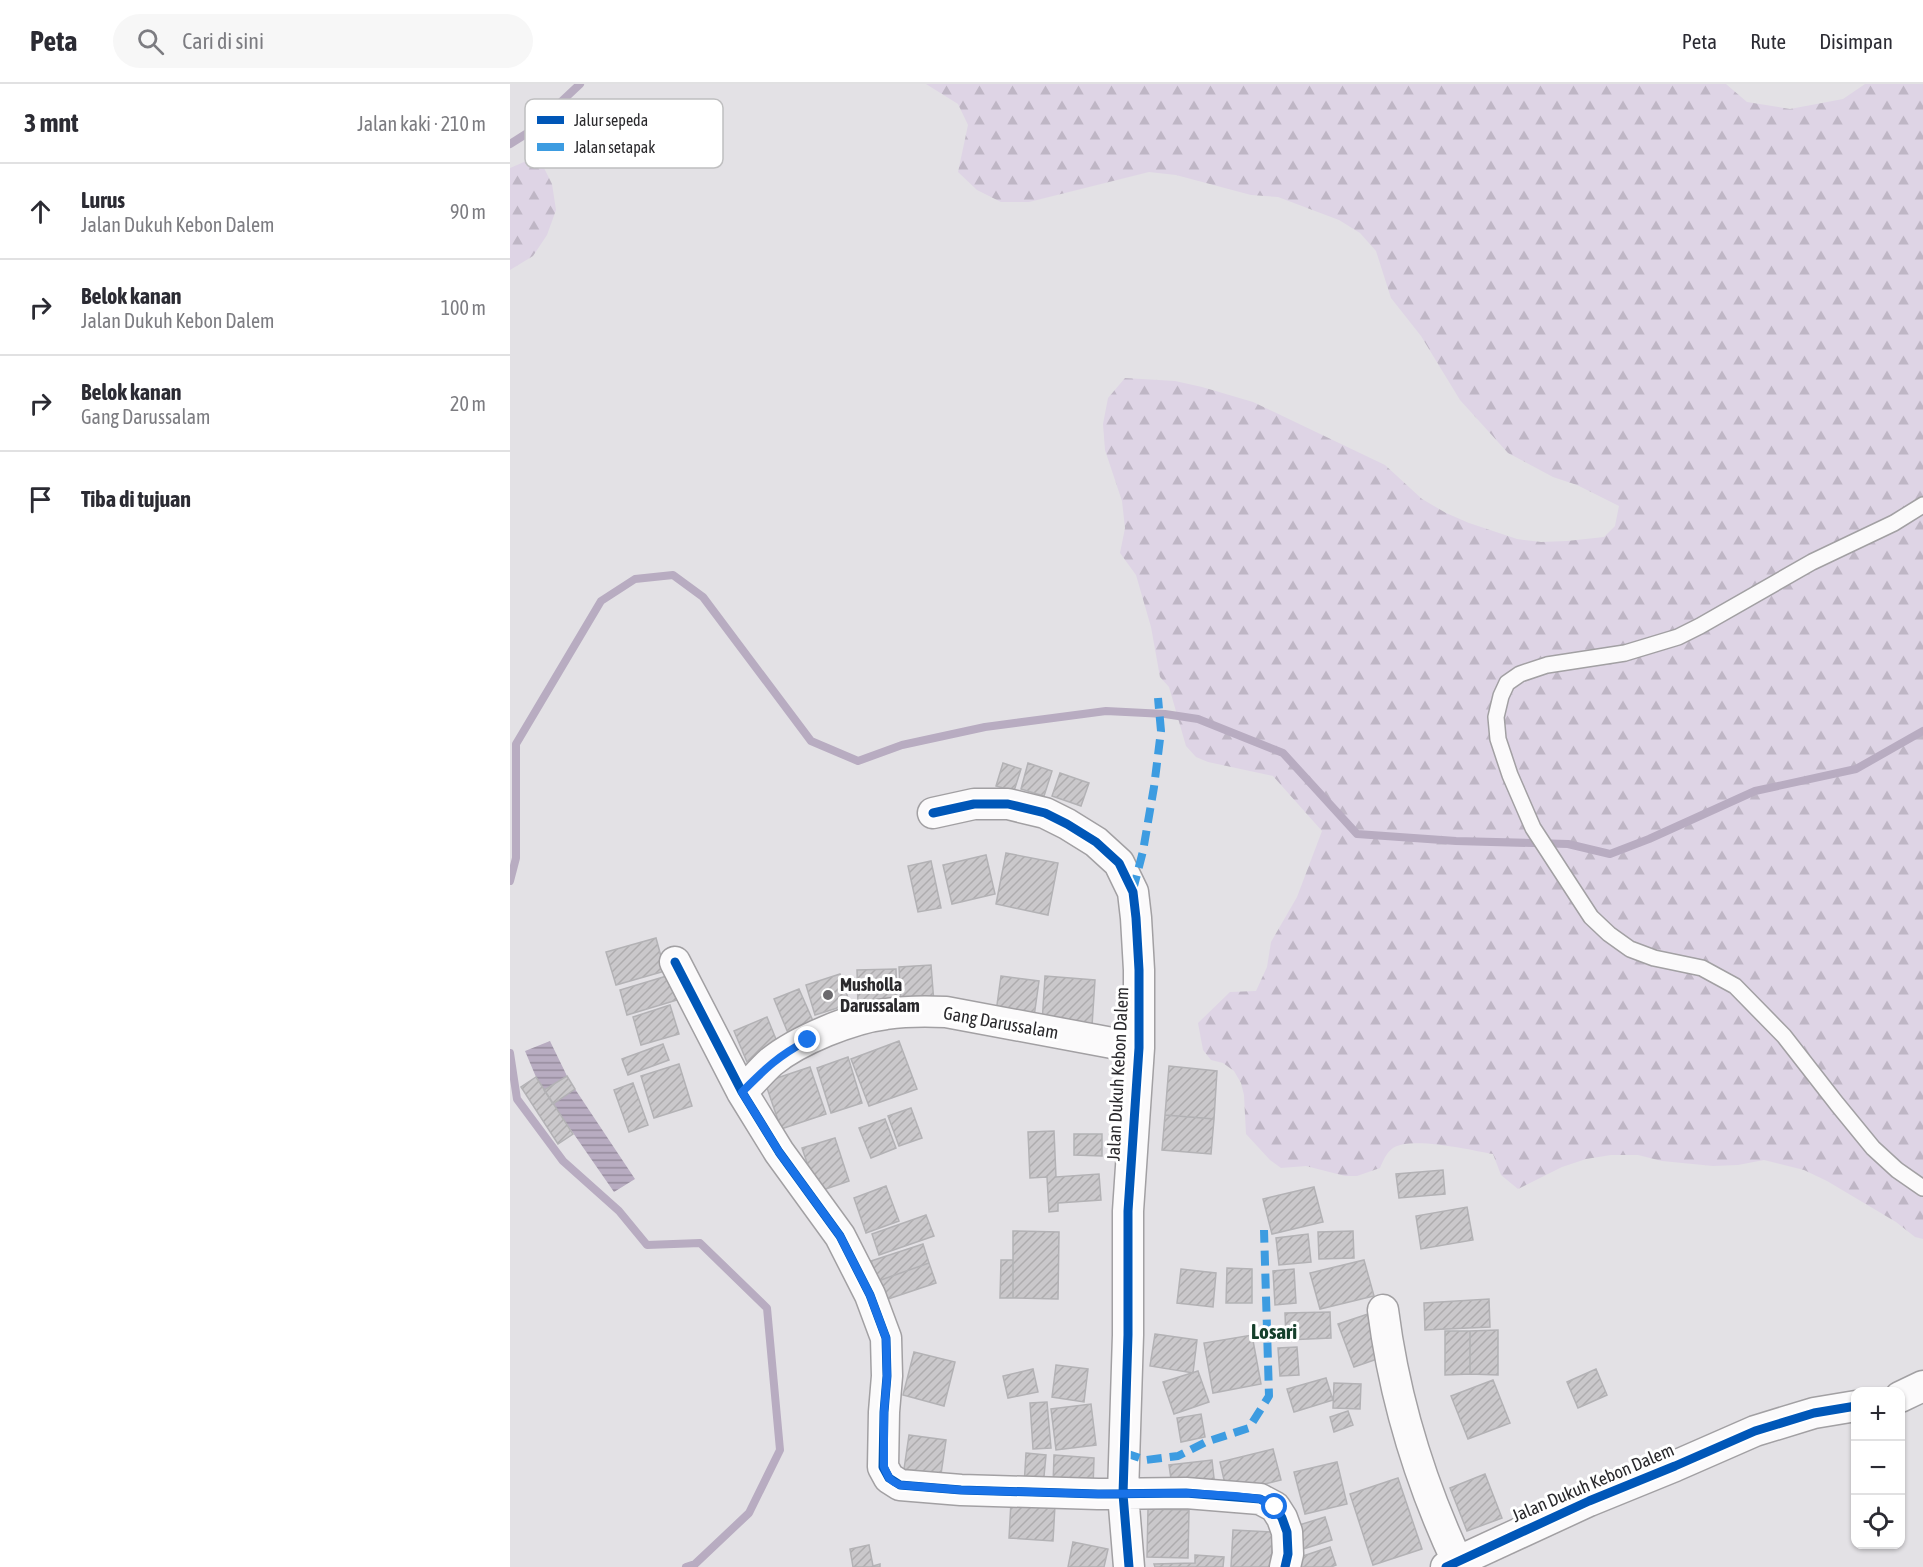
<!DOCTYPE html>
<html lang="id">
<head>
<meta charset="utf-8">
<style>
	:root { --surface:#fff; --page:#f7f7f7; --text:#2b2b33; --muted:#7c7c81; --line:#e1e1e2 }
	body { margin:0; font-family:"Asap Condensed",sans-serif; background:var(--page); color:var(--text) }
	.controls { position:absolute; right:18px; bottom:18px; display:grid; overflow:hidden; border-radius:12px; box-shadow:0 2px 4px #0004 }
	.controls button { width:54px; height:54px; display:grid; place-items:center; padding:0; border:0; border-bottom:2px solid var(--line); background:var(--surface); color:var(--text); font:30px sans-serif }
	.stop { position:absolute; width:18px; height:18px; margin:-14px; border:4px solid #1a73e8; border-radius:50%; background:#fff }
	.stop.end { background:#1a73e8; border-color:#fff; box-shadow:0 2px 6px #0008 }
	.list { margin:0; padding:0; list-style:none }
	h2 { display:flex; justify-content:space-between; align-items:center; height:78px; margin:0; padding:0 24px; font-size:26px }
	h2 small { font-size:20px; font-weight:400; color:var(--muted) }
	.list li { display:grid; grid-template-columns:39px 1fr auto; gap:18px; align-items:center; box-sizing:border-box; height:96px; padding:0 24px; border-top:2px solid var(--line) }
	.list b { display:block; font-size:22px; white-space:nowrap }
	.list p { margin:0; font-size:20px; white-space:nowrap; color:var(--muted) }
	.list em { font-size:20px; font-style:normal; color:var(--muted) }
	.icon { flex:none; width:33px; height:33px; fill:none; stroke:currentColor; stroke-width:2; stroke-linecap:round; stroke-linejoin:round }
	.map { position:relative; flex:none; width:1413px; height:1483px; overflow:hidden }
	header { display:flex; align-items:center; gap:36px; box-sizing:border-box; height:84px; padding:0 30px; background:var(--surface); border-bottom:2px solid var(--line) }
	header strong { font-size:28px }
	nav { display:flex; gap:33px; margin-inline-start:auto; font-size:21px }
	.search { width:420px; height:54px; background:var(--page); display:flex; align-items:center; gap:15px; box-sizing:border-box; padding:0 21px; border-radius:33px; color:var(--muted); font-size:22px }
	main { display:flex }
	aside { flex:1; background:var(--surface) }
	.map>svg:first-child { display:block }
</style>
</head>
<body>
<header>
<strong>Peta</strong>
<div class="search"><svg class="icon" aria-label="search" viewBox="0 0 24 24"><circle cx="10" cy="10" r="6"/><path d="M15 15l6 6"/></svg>Cari di sini</div>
<nav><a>Peta</a><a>Rute</a><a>Disimpan</a></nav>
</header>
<main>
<aside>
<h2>3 mnt<small>Jalan kaki · 210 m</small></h2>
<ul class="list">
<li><svg class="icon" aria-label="ahead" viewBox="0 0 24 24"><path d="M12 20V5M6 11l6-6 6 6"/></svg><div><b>Lurus</b><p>Jalan Dukuh Kebon Dalem</p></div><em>90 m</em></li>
<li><svg class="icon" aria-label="right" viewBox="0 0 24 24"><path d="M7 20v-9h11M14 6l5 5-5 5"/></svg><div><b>Belok kanan</b><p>Jalan Dukuh Kebon Dalem</p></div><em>100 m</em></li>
<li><svg class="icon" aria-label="right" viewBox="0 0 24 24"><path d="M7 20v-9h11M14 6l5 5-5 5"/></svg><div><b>Belok kanan</b><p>Gang Darussalam</p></div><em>20 m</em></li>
<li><svg class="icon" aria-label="arrive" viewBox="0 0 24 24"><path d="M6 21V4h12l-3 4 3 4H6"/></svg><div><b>Tiba di tujuan</b></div></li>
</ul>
</aside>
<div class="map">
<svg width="1413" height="1483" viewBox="0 0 1413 1483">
	<defs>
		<pattern id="forest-firs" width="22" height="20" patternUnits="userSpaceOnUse" patternTransform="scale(1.5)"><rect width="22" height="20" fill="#ded4e5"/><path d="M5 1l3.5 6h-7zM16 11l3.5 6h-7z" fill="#bfb6c5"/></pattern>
		<pattern id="water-rules" width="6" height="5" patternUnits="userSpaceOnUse" patternTransform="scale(1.5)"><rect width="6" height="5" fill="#b8acc1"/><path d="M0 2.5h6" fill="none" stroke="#968c9d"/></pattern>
		<pattern id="building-hatch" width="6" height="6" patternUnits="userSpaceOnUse" patternTransform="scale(1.5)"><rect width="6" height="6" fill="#cac8cb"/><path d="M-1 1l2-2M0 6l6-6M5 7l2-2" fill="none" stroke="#aeacae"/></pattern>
	</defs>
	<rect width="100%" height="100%" fill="#e3e1e5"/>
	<path fill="url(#forest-firs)" d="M 416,0 L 1216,0 L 1237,18 L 1280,25 L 1333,15 L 1355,0 L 1413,0 L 1413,1155 L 1405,1153 L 1386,1138 L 1317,1097 L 1294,1086 L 1254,1076 L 1228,1081 L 1203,1082 L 1152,1077 L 1128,1071 L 1101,1071 L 1076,1075 L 1052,1083 L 1008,1105 L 991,1091 L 983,1070 C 960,1066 902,1052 883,1064 C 876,1069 873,1077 870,1084 L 847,1092 L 835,1092 L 796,1082 L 771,1084 L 760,1076 L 736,1050 L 734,1011 L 731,999 L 724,987 L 713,979 L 701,976 L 693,966 L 688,939 L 720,908 L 746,907 L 757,883 L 761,858 L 787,813 L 812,747 L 763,692 L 698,678 L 686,673 L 676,662 L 659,603 L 650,593 L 641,543 L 626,491 L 610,469 L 615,444 L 612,417 L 595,366 L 593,340 L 598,314 L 615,294 L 665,297 L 692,303 L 743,318 L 875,381 L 912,415 L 936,429 L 959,439 L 1007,455 L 1031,458 L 1057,457 L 1094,453 L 1105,442 L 1109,422 L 1067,401 L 1043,393 L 998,369 L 950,316 L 911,252 L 881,214 L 866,167 L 850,149 L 829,136 L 768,113 L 741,111 L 666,91 L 639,88 L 519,118 L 491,118 L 467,106 L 448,88 L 458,41 L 448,20 Z
		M 28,72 L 42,100 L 46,126 L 37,151 L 23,172 L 0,186 L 0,84 Z"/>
	<path fill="url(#water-rules)" d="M 40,957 L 57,992 L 34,1006 L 26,993 L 15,967 Z
		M 65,1005 L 125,1095 L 104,1108 L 43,1020 Z"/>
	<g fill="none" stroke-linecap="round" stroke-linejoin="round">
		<path stroke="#b8acc1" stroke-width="8" d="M 0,60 L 19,48 L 70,0
			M 0,797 L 6,774 L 6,660 L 91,517 L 125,495 L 163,491 L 193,513 L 301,657 L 348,677 L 392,661 L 475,643 L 596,627 L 655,630 L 688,635 L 773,669 L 847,750 L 946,757 L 1058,760 L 1100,770 L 1139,755 L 1245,707 L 1346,685 L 1413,647
			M 0,969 L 7,1015 L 53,1077 L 109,1127 L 137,1161 L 190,1159 L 257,1224 L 270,1366 L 239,1429 L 185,1480 L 176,1483"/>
	</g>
	<path fill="url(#building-hatch)" stroke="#b3b2b5" stroke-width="1.5" d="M 493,679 L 511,685 L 504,707 L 486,702 Z
		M 518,679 L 542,687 L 534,712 L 511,705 Z
		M 550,689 L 579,699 L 571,722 L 542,712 Z
		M 496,769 L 548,779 L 538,831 L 486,820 Z
		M 476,771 L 485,810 L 442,820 L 433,781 Z
		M 421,777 L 431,824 L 408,828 L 398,782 Z
		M 146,854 L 155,887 L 106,901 L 96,868 Z
		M 421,881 L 424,919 L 391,921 L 389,883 Z
		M 386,885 L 387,922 L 348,922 L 347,886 Z
		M 330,890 L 340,920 L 305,931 L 296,901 Z
		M 160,891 L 167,916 L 117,931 L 110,906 Z
		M 491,892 L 529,897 L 524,933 L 486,928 Z
		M 535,892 L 585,896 L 582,942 L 532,939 Z
		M 289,905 L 303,937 L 278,949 L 264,915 Z
		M 160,921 L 169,950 L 131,961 L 123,933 Z
		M 257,933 L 270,965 L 237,978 L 224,947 Z
		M 389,957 L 407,1005 L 359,1022 L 341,975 Z
		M 153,960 L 159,976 L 118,991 L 112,975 Z
		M 338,973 L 352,1019 L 321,1029 L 307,984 Z
		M 169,980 L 182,1022 L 144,1034 L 131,992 Z
		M 659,982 L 707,987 L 704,1035 L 655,1031 Z
		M 300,983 L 316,1030 L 271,1045 L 255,998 Z
		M 57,992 L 65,1005 L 43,1020 L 34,1006 Z
		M 26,993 L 63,1050 L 48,1060 L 11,1003 Z
		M 123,999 L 138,1041 L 119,1048 L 104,1006 Z
		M 401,1024 L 412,1054 L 389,1062 L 378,1032 Z
		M 655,1031 L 704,1035 L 701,1070 L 652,1066 Z
		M 375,1035 L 386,1064 L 361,1074 L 349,1044 Z
		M 544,1047 L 546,1093 L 589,1090 L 591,1116 L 548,1119 L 548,1127 L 539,1128 L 537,1093 L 520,1094 L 518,1048 Z
		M 564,1050 L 592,1050 L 592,1072 L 564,1071 Z
		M 325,1054 L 339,1097 L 307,1108 L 292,1064 Z
		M 933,1086 L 935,1110 L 889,1114 L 886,1090 Z
		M 376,1102 L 389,1137 L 356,1149 L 344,1114 Z
		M 804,1103 L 813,1138 L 762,1150 L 753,1115 Z
		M 957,1123 L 963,1156 L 911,1165 L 906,1132 Z
		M 416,1131 L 424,1152 L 369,1171 L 362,1150 Z
		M 503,1147 L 549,1148 L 548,1215 L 503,1214 Z
		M 843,1147 L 844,1174 L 809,1175 L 808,1148 Z
		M 798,1150 L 801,1178 L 769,1181 L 766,1154 Z
		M 413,1160 L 419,1179 L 368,1197 L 361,1177 Z
		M 491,1176 L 503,1176 L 503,1214 L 490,1214 Z
		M 854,1176 L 864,1212 L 810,1225 L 800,1189 Z
		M 419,1179 L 426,1199 L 375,1216 L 368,1197 Z
		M 717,1184 L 742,1185 L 742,1219 L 716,1219 Z
		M 671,1185 L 706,1189 L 703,1223 L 667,1219 Z
		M 784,1185 L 786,1219 L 765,1221 L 763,1187 Z
		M 979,1215 L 980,1243 L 915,1246 L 914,1219 Z
		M 820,1228 L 821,1254 L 776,1256 L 775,1229 Z
		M 858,1230 L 873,1273 L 844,1283 L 828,1240 Z
		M 988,1246 L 988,1291 L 960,1290 L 960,1247 Z
		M 935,1247 L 960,1247 L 960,1290 L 935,1291 Z
		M 645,1250 L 687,1256 L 683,1289 L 640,1282 Z
		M 742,1251 L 751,1300 L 703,1309 L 694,1259 Z
		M 787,1263 L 789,1291 L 770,1292 L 768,1264 Z
		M 404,1268 L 445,1278 L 434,1322 L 393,1311 Z
		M 546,1281 L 578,1285 L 574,1318 L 542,1313 Z
		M 523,1285 L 528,1308 L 498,1314 L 493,1292 Z
		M 1086,1285 L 1097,1311 L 1068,1324 L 1057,1298 Z
		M 688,1287 L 699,1318 L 664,1330 L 653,1298 Z
		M 816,1294 L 823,1316 L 784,1328 L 777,1305 Z
		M 983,1296 L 1000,1339 L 958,1355 L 941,1312 Z
		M 824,1299 L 851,1300 L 850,1325 L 823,1324 Z
		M 537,1318 L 541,1364 L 523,1365 L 520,1319 Z
		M 581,1320 L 586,1361 L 546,1366 L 541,1325 Z
		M 838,1327 L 843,1341 L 824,1348 L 820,1333 Z
		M 691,1330 L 695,1353 L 671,1358 L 667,1334 Z
		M 399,1351 L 436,1356 L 431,1390 L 394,1385 Z
		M 763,1365 L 771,1396 L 717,1409 L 710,1378 Z
		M 516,1369 L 536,1371 L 533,1403 L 514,1402 Z
		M 544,1371 L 584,1374 L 583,1404 L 543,1402 Z
		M 702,1376 L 705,1403 L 663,1409 L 659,1381 Z
		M 827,1378 L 837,1420 L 795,1430 L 784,1388 Z
		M 975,1390 L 992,1434 L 957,1447 L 940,1404 Z
		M 888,1394 L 912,1465 L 863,1481 L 840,1410 Z
		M 501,1418 L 545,1421 L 543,1457 L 499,1454 Z
		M 638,1425 L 679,1426 L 678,1474 L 637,1473 Z
		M 815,1433 L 822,1456 L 793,1465 L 786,1442 Z
		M 723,1446 L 763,1448 L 761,1483 L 721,1483 Z
		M 563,1458 L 598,1465 L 594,1483 L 558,1483 Z
		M 359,1461 L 363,1482 L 370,1480 L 370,1483 L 343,1483 L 340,1465 Z
		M 820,1463 L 826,1481 L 821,1483 L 783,1483 L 781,1476 Z
		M 685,1471 L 714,1473 L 713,1483 L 645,1483 L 644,1480 L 685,1479 Z"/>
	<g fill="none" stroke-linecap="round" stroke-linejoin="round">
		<g stroke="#a2a0a3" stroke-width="18">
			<path id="lane" d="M 1413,421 L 1384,439 L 1302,478 L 1190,542 L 1168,553 L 1115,569 L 1037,581 L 1010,590 L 997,599 L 991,612 L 986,633 L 988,655 L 1000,691 L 1023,744 L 1081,833 L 1099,850 L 1120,865 L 1144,874 L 1192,884 L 1225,902 L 1274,952 L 1327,1020 L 1363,1064 L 1387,1086 L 1413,1104"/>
		</g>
		<g stroke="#a2a0a3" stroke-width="33">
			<path id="street" d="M 423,729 L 464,720 L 498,720 L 535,729 L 557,740 L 586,758 L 609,779 L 623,808 L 626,834 L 629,886 L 629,964 L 618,1127 L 618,1251 L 613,1410 L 619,1483
				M 165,878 L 232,1008 L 269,1068 L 330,1152 L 360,1211 L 376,1254 L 377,1292 L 374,1328 L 373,1383 L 379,1394 L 390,1401 L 451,1406 L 588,1410 L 676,1409 L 750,1415 L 765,1423 L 772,1434 L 777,1448 L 778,1470 L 775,1483
				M 232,1008 C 242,998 251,987 261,978 C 288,956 342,934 376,930 C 396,927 417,927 436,928 L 629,964
				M 873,1226 C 884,1312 910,1398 947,1477
				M 1390,1313 L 1413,1302
				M 936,1483 L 1079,1417 L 1165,1382 L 1245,1347 L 1304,1329 L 1346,1322"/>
		</g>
		<use href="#lane" stroke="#fbfafb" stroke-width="15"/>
		<use href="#street" stroke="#fbfafb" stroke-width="30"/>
		<path stroke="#3d9ce1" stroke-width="8" stroke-dasharray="15 8" stroke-linecap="butt" d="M 623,806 L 633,767 L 644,703 L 651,647 L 648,614
			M 615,1369 L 636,1376 L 668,1372 L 696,1358 L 739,1344 L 759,1312 L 754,1146"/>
		<g stroke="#fff" stroke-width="13">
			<path id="cycleway" d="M 423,729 L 464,720 L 498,720 L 535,729 L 557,740 L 586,758 L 609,779 L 623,808 L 626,834 L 629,886 L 629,964 L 618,1127 L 618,1251 L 613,1410 L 619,1483
				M 165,878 L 232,1008 L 269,1068 L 330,1152 L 360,1211 L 376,1254 L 377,1292 L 374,1328 L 373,1383 L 379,1394 L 390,1401 L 451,1406 L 588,1410 L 676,1409 L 750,1415 L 765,1423 L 772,1434 L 777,1448 L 778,1470 L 775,1483
				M 936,1483 L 1079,1417 L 1165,1382 L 1245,1347 L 1304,1329 L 1346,1322"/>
		</g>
		<use href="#cycleway" stroke="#0057b8" stroke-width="9"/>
	</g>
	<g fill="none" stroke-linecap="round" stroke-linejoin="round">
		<path stroke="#1a73e8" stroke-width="8" d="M 298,956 C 268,972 256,984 232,1008 L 269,1068 L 330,1152 L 360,1211 L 376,1254 L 377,1292 L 374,1328 L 374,1383 L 379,1394 L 384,1398 L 390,1401 L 451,1406 L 588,1410 L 676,1409 L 725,1412 L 750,1415 L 765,1423"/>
	</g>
	<circle fill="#6b696d" stroke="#fff" stroke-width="2" cx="318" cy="911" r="6"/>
	<g text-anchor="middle" stroke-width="6" stroke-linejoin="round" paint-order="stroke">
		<g font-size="18" font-weight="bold" fill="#2a292c" stroke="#fff" text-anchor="start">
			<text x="330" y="907">Musholla<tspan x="330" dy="21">Darussalam</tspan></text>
		</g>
		<g font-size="18" fill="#2a292c" stroke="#fff">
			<text transform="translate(491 939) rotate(10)" y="6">Gang Darussalam</text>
			<text transform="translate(608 990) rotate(-87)" y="6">Jalan Dukuh Kebon Dalem</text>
			<text transform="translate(1083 1399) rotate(-23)" y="6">Jalan Dukuh Kebon Dalem</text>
		</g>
		<g font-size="21" font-weight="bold" fill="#143f2b" stroke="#fff">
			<text x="764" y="1255">Losari</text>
		</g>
	</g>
	<rect x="15" y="15" width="198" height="69" rx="9" fill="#fff" stroke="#bfbfc0" stroke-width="1.5"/>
	<rect x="27" y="32" width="27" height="8" fill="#0057b8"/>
	<rect x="27" y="59" width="27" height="8" fill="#3d9ce1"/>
	<g font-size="16" fill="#2a292c">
		<text x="64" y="42">Jalur sepeda</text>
		<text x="64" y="69">Jalan setapak</text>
	</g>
</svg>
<div class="controls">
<button>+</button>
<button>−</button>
<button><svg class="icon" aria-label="locate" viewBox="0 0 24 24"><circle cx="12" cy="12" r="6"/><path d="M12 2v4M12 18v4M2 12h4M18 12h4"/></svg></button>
</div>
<div class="stop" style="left:765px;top:1423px"></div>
<div class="stop end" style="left:298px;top:956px"></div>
</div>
</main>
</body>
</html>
